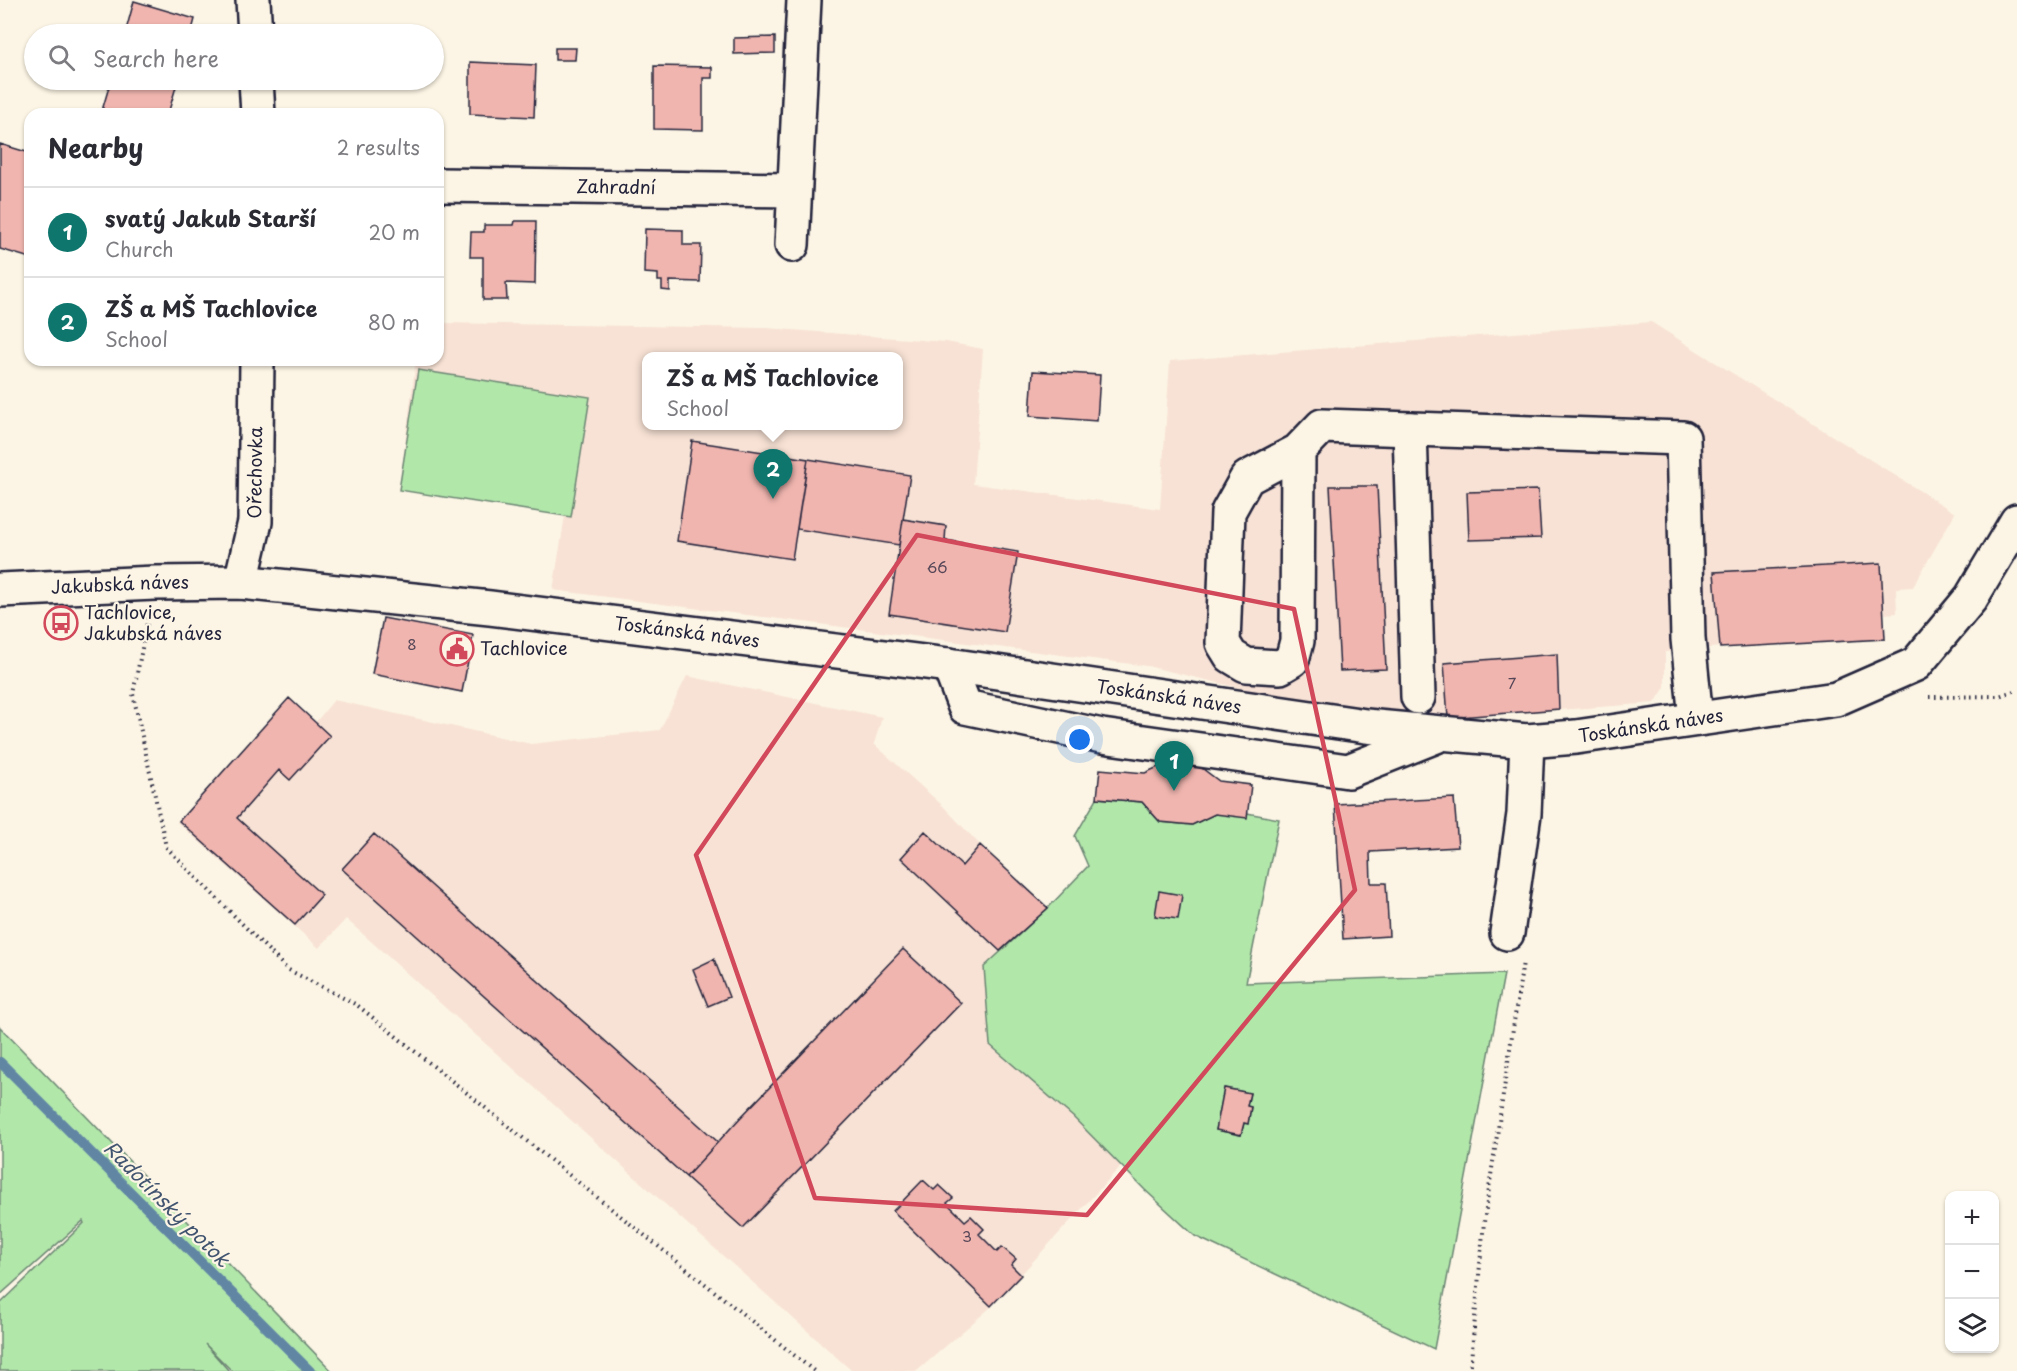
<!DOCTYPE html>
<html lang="en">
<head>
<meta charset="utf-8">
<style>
	:root { --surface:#fff; --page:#f7f7f7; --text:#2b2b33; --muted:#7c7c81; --line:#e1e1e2; --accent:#0f766e }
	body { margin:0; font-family:"Playpen Sans",sans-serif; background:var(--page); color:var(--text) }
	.controls { position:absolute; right:18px; bottom:18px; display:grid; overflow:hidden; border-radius:12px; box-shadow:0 2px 4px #0004 }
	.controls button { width:54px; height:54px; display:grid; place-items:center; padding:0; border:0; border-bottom:2px solid var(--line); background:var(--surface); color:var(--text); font:30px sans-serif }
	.you { position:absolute; left:1080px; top:740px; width:21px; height:21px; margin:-15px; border:4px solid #fff; border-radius:50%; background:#1a73e8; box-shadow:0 0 0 9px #1a73e833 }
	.badge { display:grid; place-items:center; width:39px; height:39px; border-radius:50%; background:var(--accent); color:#fff; font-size:20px; font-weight:700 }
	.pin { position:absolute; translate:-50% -50px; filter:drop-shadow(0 2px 3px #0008) }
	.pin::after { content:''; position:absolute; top:32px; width:21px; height:18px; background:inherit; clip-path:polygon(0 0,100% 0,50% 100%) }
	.popup { position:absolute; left:642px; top:352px; width:261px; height:78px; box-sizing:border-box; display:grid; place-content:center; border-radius:12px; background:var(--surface); filter:drop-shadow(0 2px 4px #0005); font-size:20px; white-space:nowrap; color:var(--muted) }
	.popup b { font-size:22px; color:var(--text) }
	.popup::after { content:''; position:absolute; left:50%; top:100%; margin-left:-12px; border:12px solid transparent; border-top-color:var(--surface) }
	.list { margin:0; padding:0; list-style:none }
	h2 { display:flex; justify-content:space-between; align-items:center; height:78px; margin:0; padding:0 24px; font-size:26px }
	h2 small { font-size:20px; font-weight:400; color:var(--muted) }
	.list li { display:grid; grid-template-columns:39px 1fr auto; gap:18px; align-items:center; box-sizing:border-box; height:90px; padding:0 24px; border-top:2px solid var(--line) }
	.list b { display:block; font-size:22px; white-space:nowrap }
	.list p { margin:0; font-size:20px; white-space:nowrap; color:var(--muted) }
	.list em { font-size:20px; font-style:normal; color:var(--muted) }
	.icon { flex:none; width:33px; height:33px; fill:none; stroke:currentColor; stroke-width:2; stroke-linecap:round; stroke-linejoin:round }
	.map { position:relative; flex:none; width:2017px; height:1371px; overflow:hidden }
	.search { position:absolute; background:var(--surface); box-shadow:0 2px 4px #0004; left:24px; top:24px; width:420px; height:66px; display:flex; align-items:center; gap:15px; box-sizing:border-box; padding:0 21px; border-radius:33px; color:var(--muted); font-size:22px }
	.panel { position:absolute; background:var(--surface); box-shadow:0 2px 4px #0004; left:24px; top:108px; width:420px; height:258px; border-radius:18px }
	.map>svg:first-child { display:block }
</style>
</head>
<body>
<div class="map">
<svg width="2017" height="1371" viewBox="0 0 2017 1371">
	<rect width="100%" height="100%" fill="#fcf5e5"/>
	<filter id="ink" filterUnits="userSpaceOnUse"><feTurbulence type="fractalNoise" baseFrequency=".0167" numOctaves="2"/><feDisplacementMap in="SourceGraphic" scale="12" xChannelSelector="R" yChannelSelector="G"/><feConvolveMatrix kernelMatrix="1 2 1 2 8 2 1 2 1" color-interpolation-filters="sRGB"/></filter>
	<g filter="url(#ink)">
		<path fill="#f8e2d5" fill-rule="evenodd" d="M 1651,322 L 1955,513 L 1913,587 L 1896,588 L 1897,613 L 1884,614 L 1886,638 L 1721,647 L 1665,652 L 1665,687 L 1655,703 L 1447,718 L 1342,712 L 1147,666 L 553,590 L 565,516 L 399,490 L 416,360 L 438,360 L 438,323 L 766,328 L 946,342 L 983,349 L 973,484 L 1160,509 L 1170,361 ZM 647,356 L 899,356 L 899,426 L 647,426 Z
			M 687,676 L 882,717 L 874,744 L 943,806 L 980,845 L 1048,908 L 1000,951 L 1073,1117 L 1121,1166 L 991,1307 L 917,1371 L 852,1371 L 346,919 L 319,948 L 177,822 L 288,699 L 315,723 L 334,700 L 531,744 L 660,730 Z"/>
		<path fill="#b2e7aa" stroke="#6a8472" stroke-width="1.5" fill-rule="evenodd" d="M 418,370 L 590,397 L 571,517 L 399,490 Z
			M 1097,798 L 1142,802 L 1160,822 L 1192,825 L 1215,814 L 1247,813 L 1279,819 L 1246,983 L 1504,974 L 1434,1349 L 1195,1236 L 1145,1190 L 1073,1117 L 990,1045 L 984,967 L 1048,908 L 1088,866 L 1075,836 ZM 1225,1088 L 1250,1093 L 1247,1106 L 1251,1107 L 1248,1123 L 1244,1123 L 1241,1135 L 1216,1130 Z
			M 0,1027 L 332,1371 L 232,1371 L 205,1344 L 229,1371 L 0,1371 L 0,1304 L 84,1223 L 83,1221 L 0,1295 Z"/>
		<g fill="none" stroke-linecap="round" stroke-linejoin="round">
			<path stroke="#6086a4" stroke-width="10" d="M 0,1062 L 310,1371"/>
		</g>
		<path fill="#f0b5af" stroke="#22223b" stroke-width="1.5" d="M 134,1 L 195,19 L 191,34 L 125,34 Z
			M 775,37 L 775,53 L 734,54 L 734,38 Z
			M 555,48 L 576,48 L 575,60 L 555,60 Z
			M 470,62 L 536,65 L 534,117 L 470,114 Z
			M 654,66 L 712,67 L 712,78 L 703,78 L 703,130 L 654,129 Z
			M 111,80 L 178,80 L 168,114 L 101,114 Z
			M 0,144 L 30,153 L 30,258 L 0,249 Z
			M 515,221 L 536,221 L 535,284 L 506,283 L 507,300 L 483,300 L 483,257 L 470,257 L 471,232 L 484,232 L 484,225 L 514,225 Z
			M 645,229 L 683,230 L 683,245 L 701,245 L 700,282 L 670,281 L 670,291 L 662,290 L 662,281 L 658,281 L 658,274 L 644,273 Z
			M 1033,371 L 1100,375 L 1097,421 L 1030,416 Z
			M 692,441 L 808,459 L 792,559 L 677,541 Z
			M 808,459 L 910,475 L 899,545 L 797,529 Z
			M 1330,486 L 1377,486 L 1386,669 L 1340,671 Z
			M 1538,490 L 1541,538 L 1469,540 L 1467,492 Z
			M 903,519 L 946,526 L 945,540 L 1018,552 L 1005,632 L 889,614 Z
			M 1881,563 L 1885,639 L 1720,648 L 1714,572 Z
			M 383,618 L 473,635 L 462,692 L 372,674 Z
			M 1557,654 L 1559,709 L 1448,718 L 1444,663 Z
			M 289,698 L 330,736 L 290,780 L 279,770 L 237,818 L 322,895 L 295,925 L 179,821 Z
			M 1167,763 L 1199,766 L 1219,781 L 1251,785 L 1247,818 L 1215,814 L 1192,825 L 1160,822 L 1142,802 L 1097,798 L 1100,769 L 1145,773 Z
			M 1454,798 L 1458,847 L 1370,852 L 1371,883 L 1386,883 L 1389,936 L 1343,939 L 1335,804 Z
			M 925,831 L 962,866 L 980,845 L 1048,908 L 1000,951 L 901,858 Z
			M 374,834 L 718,1142 L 686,1177 L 342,869 Z
			M 1159,891 L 1182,895 L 1178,919 L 1155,916 Z
			M 903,949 L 961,1003 L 743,1228 L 686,1177 L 740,1118 Z
			M 714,959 L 729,997 L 708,1006 L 693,969 Z
			M 1224,1088 L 1250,1093 L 1247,1106 L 1251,1107 L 1248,1124 L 1244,1123 L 1241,1135 L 1216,1130 Z
			M 923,1180 L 934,1190 L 939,1185 L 953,1198 L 947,1203 L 965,1221 L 971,1216 L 984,1229 L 979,1234 L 997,1252 L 1002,1247 L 1016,1259 L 1011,1265 L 1021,1275 L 991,1306 L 893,1211 Z"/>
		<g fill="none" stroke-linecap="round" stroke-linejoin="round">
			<g stroke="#22223b" stroke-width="38">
				<g id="minor">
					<path d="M 253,0 L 255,34"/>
					<path d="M 256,80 L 258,114"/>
					<path id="s1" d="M 438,185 L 794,190"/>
					<path d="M 792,245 L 804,0"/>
					<path d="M 1410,429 L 1418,697"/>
					<path d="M 1298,451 L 1247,478 L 1228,512 L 1223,643 L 1231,656 L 1246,665 L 1280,667 L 1292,660 L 1297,641 L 1298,451 L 1322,426 L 1683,438 L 1688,639 L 1696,719"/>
					<path id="s2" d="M 241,582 L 255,522 L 257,360"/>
					<path id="s3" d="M 0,590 L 155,583 L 241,582 L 490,608 L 949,665 L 1366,726 L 1527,741 L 1576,737 L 1836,699 L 1916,664 L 1971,598 L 2017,521"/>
					<path d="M 949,665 L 965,707 L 1102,736 L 1348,771 L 1436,736"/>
					<path d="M 1507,933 L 1524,814 L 1527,741"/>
				</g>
			</g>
			<path stroke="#22223b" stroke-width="4" stroke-dasharray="1.5 4.5" stroke-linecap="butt" d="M 148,618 L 133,694 L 166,847 L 287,969 L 357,1005 L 814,1371
				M 1929,697 L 1999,696 L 2017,690
				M 1470,1371 L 1484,1222 L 1523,962"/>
			<use href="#minor" stroke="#fcf5e5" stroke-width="33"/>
		</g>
	</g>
	<path fill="none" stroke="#d1495b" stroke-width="4.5" stroke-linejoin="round" d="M 917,535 L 1294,609 L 1355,890 L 1087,1215 L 815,1198 L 696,855 Z"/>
	<defs>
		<g id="bus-ring" transform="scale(1.725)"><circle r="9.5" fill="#fcf5e5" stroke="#d1495b" stroke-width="1.5"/><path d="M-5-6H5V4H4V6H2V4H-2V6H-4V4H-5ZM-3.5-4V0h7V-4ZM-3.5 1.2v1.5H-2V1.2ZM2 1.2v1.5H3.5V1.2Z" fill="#d1495b"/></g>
		<g id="civic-ring" transform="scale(1.725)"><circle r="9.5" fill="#fcf5e5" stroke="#d1495b" stroke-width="1.5"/><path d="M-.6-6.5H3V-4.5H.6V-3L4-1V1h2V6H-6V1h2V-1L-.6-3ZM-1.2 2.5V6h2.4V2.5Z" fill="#d1495b"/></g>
	</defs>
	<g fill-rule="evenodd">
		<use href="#bus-ring" x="61" y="623"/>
		<use href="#civic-ring" x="457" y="649"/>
	</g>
	<g text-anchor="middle" stroke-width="4.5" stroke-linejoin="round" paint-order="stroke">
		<g font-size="15" fill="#564758">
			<text x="937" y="573">66</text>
			<text x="412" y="650">8</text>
			<text x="1512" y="689">7</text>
			<text x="967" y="1242">3</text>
		</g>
		<g font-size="18" fill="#22223b" stroke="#fcf5e5">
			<text dy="6" stroke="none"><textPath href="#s1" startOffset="178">Zahradní</textPath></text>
			<text dy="6" stroke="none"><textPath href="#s2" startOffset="111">Ořechovka</textPath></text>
			<text dy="6" stroke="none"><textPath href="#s3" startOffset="120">Jakubská náves</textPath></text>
			<text dy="6" stroke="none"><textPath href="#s3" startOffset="690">Toskánská náves</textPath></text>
			<text dy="6" stroke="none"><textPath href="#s3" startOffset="1176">Toskánská náves</textPath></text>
			<text dy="6" stroke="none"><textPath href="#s3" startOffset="1662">Toskánská náves</textPath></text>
		</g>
		<g font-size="18" fill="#22223b" stroke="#fcf5e5" text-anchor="start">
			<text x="84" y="619">Tachlovice,<tspan x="84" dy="21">Jakubská náves</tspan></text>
			<text x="480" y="655">Tachlovice</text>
		</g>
		<g font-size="20" font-style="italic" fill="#415470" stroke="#fcf5e5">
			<text transform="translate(167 1204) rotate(45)" y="7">Radotínský potok</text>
		</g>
	</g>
</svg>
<div class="controls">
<button>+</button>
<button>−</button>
<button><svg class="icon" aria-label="layers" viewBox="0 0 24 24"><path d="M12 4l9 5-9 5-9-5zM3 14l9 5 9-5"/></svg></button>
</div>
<div class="you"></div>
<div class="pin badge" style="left:1174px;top:791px">1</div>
<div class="pin badge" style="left:773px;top:499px">2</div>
<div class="popup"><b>ZŠ a MŠ Tachlovice</b>School</div>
<div class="search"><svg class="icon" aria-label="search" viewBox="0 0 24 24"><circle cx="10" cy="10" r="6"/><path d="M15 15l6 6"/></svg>Search here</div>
<section class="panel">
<h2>Nearby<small>2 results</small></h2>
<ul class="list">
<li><span class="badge">1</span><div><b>svatý Jakub Starší</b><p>Church</p></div><em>20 m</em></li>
<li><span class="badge">2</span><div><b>ZŠ a MŠ Tachlovice</b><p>School</p></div><em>80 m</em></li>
</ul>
</section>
</div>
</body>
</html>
